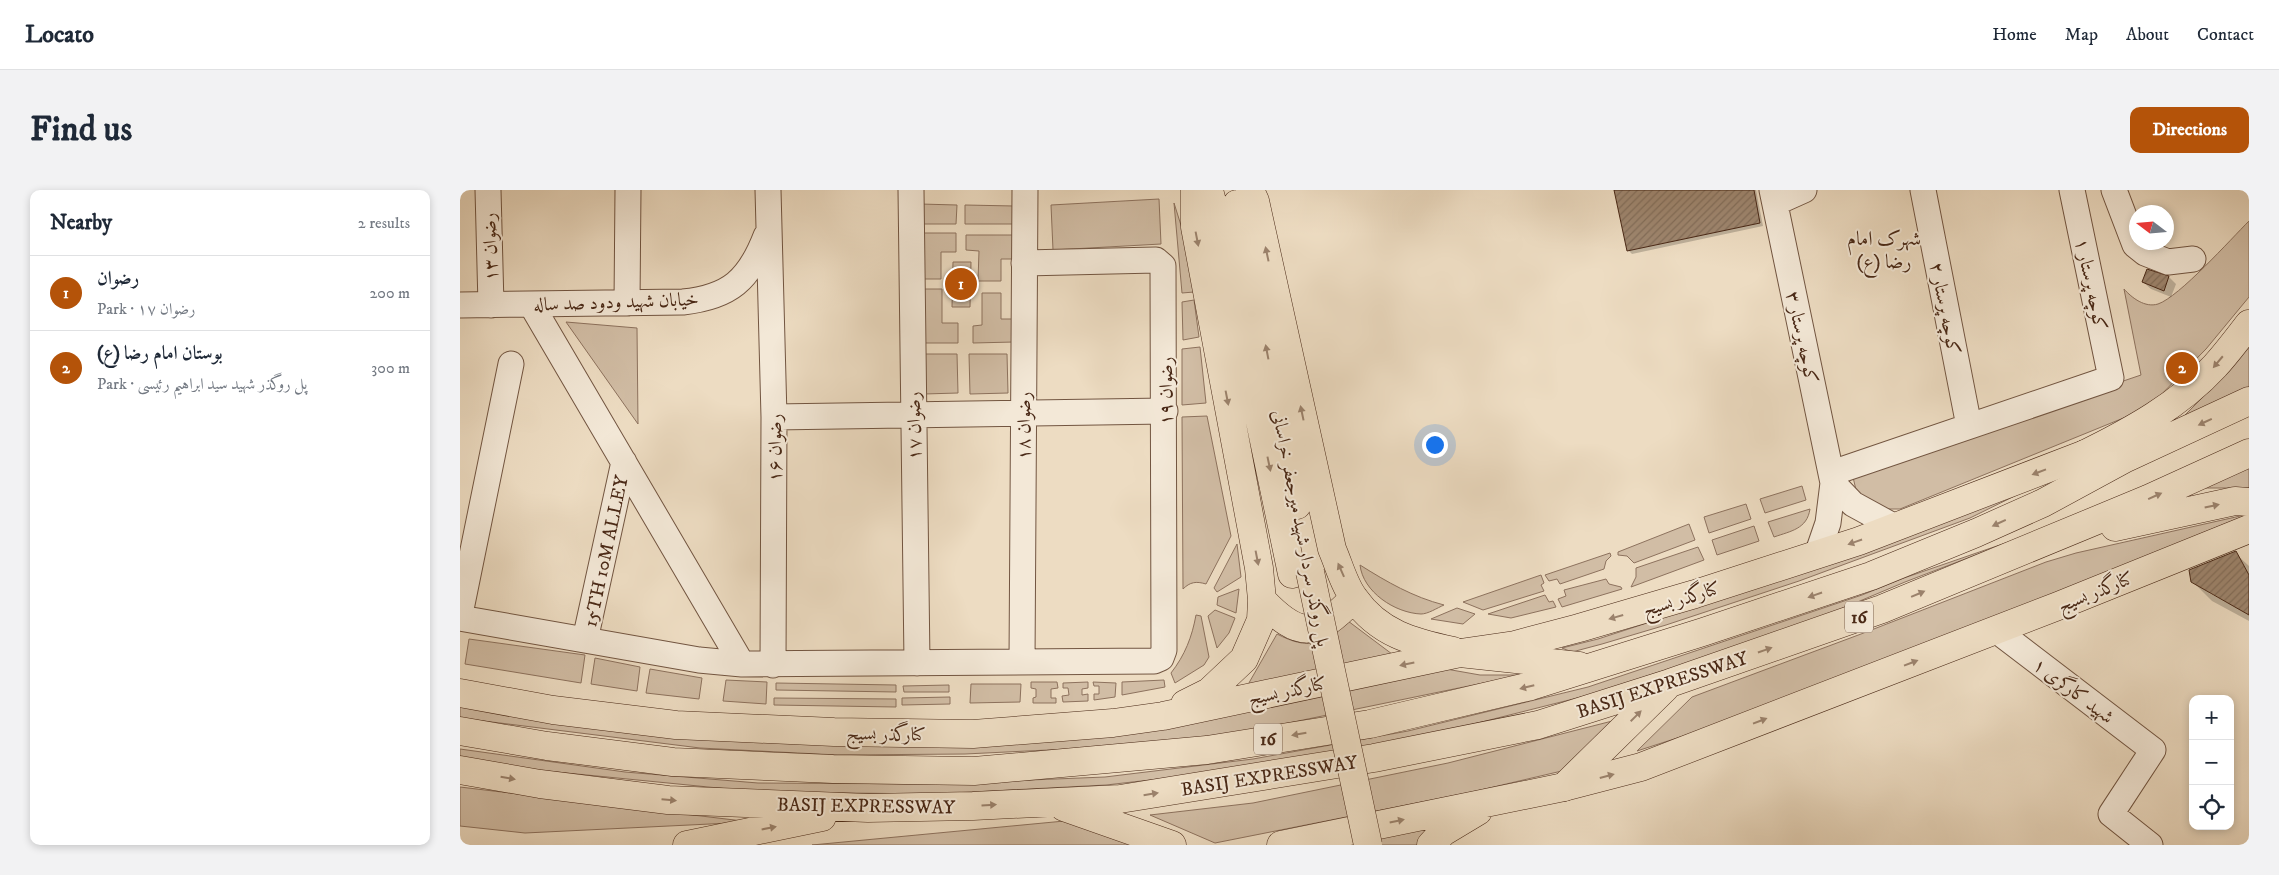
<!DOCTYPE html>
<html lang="en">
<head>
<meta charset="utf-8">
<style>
	:root { --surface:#fff; --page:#f2f2f3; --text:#1f2937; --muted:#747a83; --line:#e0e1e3; --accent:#b45309 }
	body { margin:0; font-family:"IM FELL DW Pica",Amiri,serif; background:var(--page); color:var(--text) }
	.controls { position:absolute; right:15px; bottom:15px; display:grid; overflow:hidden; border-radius:10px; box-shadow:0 2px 8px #0003 }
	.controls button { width:45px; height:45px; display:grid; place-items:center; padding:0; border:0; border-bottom:1px solid var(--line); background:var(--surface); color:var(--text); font:25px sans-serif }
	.compass { position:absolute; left:1669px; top:15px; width:45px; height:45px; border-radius:50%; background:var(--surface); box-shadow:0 2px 8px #0003; rotate:286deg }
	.you { position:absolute; left:974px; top:254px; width:18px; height:18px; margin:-12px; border:4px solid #fff; border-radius:50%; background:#1a73e8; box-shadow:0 0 0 8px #1a73e833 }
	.badge { display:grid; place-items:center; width:32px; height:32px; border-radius:50%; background:var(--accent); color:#fff; font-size:16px; font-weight:700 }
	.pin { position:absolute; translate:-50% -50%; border:2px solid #fff; box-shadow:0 1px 5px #0006 }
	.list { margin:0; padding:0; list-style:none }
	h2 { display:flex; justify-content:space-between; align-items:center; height:65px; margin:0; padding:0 20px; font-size:21px }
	h2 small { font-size:16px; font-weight:400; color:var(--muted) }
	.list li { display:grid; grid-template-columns:32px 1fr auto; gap:15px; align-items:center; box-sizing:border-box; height:75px; padding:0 20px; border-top:1px solid var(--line) }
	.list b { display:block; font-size:19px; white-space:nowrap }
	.list p { margin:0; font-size:16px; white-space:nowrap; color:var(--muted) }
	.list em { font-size:16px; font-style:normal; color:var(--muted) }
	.icon { flex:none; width:28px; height:28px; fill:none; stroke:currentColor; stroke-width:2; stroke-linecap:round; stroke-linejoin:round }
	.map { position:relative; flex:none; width:1789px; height:655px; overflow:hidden; border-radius:10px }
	header { display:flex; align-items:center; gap:30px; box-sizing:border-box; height:70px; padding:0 25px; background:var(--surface); border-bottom:1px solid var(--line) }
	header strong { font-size:24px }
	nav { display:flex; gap:28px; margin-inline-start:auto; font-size:18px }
	.intro { display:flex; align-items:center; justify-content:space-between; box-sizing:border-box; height:120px; padding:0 30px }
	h1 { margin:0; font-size:35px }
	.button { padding:12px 22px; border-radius:10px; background:var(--accent); color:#fff; font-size:18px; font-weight:700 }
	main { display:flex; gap:30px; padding:0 30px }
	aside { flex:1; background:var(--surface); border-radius:10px; box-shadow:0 2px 8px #0003 }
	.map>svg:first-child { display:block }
</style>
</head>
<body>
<header>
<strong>Locato</strong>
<nav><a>Home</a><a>Map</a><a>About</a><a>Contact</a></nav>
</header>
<div class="intro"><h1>Find us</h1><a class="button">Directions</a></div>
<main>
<aside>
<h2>Nearby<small>2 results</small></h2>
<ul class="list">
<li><span class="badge">1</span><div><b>رضوان</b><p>Park · رضوان ۱۷</p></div><em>200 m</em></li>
<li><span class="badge">2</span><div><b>بوستان امام رضا (ع)</b><p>Park · پل روگذر شهید سید ابراهیم رئیسی</p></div><em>300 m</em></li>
</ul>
</aside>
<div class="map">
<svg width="1789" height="655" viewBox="0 0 1789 655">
	<defs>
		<pattern id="building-hatch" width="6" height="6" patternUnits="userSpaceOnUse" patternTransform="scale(1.25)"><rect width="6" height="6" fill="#9e866f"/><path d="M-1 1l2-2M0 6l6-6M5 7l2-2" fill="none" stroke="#836e5a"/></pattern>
	</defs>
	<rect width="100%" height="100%" fill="#eddcc2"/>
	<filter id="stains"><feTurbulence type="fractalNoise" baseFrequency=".004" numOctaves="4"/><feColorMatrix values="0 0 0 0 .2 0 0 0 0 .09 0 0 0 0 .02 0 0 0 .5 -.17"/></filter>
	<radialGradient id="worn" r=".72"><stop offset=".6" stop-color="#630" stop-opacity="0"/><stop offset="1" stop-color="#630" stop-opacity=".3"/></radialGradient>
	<path fill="#d1bda5" stroke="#8d725e" d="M 699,9 L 701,54 L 593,60 L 591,15 Z
		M 714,13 L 725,48 L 734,102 L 722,103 Z
		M 460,14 L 497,15 L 496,34 L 460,34 Z
		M 505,15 L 554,16 L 554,34 L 505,34 Z
		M 1789,31 L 1789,107 L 1746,159 L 1688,218 L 1440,319 L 1420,319 L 1397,304 L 1392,283 L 1681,185 L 1664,99 C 1672,108 1685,118 1698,114 C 1719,107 1771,49 1789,31 Z
		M 462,43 L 496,43 L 496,62 L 481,62 L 481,89 L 462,89 Z
		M 506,45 L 554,45 L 554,69 L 541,69 L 541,91 L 518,91 L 519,61 L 506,60 Z
		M 493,72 L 511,72 L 510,117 L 492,117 Z
		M 463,99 L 482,99 L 482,133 L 498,133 L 498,153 L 463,153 Z
		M 522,103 L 541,103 L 541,129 L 554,129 L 554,152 L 513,153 L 513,136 L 522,135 Z
		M 734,110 L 739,147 L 723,150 L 722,112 Z
		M 106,132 L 177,138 L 178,234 Z
		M 1789,156 L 1789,198 L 1720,230 L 1763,187 Z
		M 740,157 L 746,213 L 722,215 L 722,159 Z
		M 463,164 L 497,164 L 498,203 L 464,204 Z
		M 509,164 L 547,164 L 548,203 L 510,204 Z
		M 747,226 L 771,346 L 746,394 C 736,391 730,392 723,399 L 722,227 Z
		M 1789,275 L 1789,298 L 1739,298 Z
		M 1577,295 L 1510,328 L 1339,391 L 1206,435 L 1142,454 L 1112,462 L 1102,458 L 1138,449 L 1337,384 Z
		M 1342,296 L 1346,310 L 1305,323 L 1300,309 Z
		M 1286,314 L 1291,329 L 1249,343 L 1244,327 Z
		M 1350,319 C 1347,339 1331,341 1314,347 L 1308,332 Z
		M 1789,324 L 1465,457 L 1248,538 L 1177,561 L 1232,507 L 1401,444 L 1586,372 L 1616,363 Z
		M 1229,334 L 1235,350 L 1174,373 L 1167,366 L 1158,365 L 1158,362 Z
		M 1294,336 L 1299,351 L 1257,365 L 1252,350 Z
		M 1560,348 L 1445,392 L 1338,437 L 1129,505 L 950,550 L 795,578 L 646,595 L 473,604 L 299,602 L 56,578 L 0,569 L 0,559 L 165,582 L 298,593 L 471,594 L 645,587 L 793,569 L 948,541 L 1128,497 L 1402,405 L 1444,388 Z
		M 777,354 L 781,387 L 757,402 L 754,398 Z
		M 1238,357 L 1244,370 L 1171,397 L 1176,387 L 1176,378 Z
		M 1150,363 L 1151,366 L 1146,371 L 1144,379 L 1100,394 L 1097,389 L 1089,391 L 1085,385 Z
		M 900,375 C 927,392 953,407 984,415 C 977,418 968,424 961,424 C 935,423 903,402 900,375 Z
		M 1081,385 L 1084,393 L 1081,395 L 1084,401 L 1023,420 L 1003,412 Z
		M 1146,389 L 1149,394 L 1161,397 L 1162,399 L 1102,417 L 1098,409 L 1106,406 L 1104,400 Z
		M 779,399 L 776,423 L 757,415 L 758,407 Z
		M 1085,405 L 1089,412 L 1093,411 L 1096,417 L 1051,428 L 1028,424 Z
		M 997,418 L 1015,424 L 1003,434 L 971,429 Z
		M 755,420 L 775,428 L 769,443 L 757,458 L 748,426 Z
		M 736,425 L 741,426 L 749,467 L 744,475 L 715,493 L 711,483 C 725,465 732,447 736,425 Z
		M 888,431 L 932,464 L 786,498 L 817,444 C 848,460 864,456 888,431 Z
		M 9,449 L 125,465 L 121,493 L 5,474 Z
		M 135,468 L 180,477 L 177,501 L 131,494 Z
		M 969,476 L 1020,485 L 1062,485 L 804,538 L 743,547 L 609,559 L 505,564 L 378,565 L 240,558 L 0,528 L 0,513 L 502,552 Z
		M 190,479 L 242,488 L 239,509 L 186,503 Z
		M 266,490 L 307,492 L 306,514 L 263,511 Z
		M 704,490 L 705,497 L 662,505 L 662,492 Z
		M 571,492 L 597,492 L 598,498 L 591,499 L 591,508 L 596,508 L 596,513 L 573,513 L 573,508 L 576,507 L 576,499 L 571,498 Z
		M 628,492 L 628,498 L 622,499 L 622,505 L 628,504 L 628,511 L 603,512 L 602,506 L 609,505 L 608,498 L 603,498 L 603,493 Z
		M 633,492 L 656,493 L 655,507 L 634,510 L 634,504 L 639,504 L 639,496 L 634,496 Z
		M 316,493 L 436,495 L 436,502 L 316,500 Z
		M 511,494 L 561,494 L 560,512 L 510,513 Z
		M 489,495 L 489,502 L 444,502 L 443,496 Z
		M 490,507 L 490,514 L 442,515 L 442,508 Z
		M 314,508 L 436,509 L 436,517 L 314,515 Z
		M 1164,528 L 1106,580 L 1012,602 L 755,653 L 690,625 L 793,613 L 988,573 Z
		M 0,597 L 291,632 L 65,643 L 0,636 Z
		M 615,630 L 690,655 L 352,655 Z
		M 976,631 L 957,655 L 851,655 Z"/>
	<path fill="#0003" fill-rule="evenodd" d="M 1156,0 L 1296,0 L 1303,36 L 1172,64 L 1168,60 Z
		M 1688,81 L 1709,87 L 1716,94 L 1711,107 L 1691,99 L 1683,92 Z
		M 1775,363 L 1789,376 L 1789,431 L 1752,411 L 1732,391 ZM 1749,400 L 1770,414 L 1749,403 Z"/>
	<path fill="url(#building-hatch)" stroke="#492816" d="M 1154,0 L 1294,0 L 1300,33 L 1167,61 Z
		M 1687,79 L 1709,86 L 1704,101 L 1682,92 Z
		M 1776,361 L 1789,385 L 1789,425 L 1731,392 L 1729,380 Z"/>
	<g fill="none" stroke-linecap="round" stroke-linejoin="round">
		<g stroke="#725541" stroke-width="27">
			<path id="minor" d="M 28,0 L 31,115
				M 308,0 L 314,227 L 313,475
				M 451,0 L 457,473
				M 1312,0 L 1373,293 L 1368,333 L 1357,365
				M 1463,0 L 1509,236
				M 1654,0 L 1675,55 L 1685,63 L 1708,72 L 1733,69
				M 1315,13 L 1344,0
				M 167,113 L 168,0
				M 71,114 L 282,474
				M 0,115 L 223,112 C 270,107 289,90 306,46
				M 314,227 L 705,221
				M 1372,283 L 1651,188 L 1612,0
				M 1373,293 L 1393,314 L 1435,337
				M 0,424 L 51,174
				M 0,428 L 239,470 L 282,474 L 694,471 L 701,468 L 704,460 L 703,76 L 696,70 L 564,73
				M 1536,440 L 1693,560 L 1651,624 L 1690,655
				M 125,450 L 164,272
				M 562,472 L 565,0"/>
		</g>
		<g stroke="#492816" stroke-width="29">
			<path id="major" d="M 749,0 L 763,55 L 832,384
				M 790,0 L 795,11 L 872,359 C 879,375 884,395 894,408 C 919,444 953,452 993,461
				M 777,14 L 837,315
				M 802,410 C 840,450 856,447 894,408
				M 0,503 L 93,520 L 216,535 L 374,542 L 513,544 L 653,533 L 703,526 L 1000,463 L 1055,455 L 1119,438 L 1235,404 L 1399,351 L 1625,264
				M 725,514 L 749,502 L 784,469 L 801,430 L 802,410 L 799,378 L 735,37 L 735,0
				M 821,655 L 1104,597 L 1181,577 L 1598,416 L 1789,339
				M 971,655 L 983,642 L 1018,621"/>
		</g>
		<g stroke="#492816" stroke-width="29">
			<path id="highway" d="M 1625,264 C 1672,241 1719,215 1755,176 C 1767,163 1778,148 1789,134
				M 1655,337 L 1775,311 L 1789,312
				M 1000,463 L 1119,476
				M 0,541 L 87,556 L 213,572 L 373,579 L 514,581 L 747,560 L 910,534 L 1071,496 L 1243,442 L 1411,386 L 1516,343 L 1583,313 L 1666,268 L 1789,211
				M 0,580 L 80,594 L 208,610 L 408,618 L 513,616 L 660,609 L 914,568 L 1078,535 L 1210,493 L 1422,419 L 1688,309 L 1789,263
				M 1104,597 L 1205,498
				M 604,617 L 712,655
				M 227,655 L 362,627"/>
		</g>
		<use href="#minor" stroke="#f3e8d7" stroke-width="25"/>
		<use href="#major" stroke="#eddcc2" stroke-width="28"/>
		<use href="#highway" stroke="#eddcc2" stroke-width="28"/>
		<g stroke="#492816" stroke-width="29" stroke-linecap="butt">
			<path id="major-bridge" d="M 850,382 L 908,655"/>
		</g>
		<use href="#major-bridge" stroke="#eddcc2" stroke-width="28"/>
	</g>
	<defs><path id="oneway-solid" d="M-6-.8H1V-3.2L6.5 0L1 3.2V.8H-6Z" transform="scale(1.25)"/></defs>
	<g fill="#9b826c">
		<use href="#oneway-solid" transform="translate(737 49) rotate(79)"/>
		<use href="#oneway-solid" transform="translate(807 64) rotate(-102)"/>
		<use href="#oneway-solid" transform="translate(807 162) rotate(-101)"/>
		<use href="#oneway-solid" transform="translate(1758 172) rotate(130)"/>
		<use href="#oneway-solid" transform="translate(767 208) rotate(79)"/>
		<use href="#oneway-solid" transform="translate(842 223) rotate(-102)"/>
		<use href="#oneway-solid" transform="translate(1745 232) rotate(155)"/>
		<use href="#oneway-solid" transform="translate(809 274) rotate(78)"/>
		<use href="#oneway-solid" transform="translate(1579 282) rotate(159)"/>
		<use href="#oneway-solid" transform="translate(1695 306) rotate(-24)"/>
		<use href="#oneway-solid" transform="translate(1752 316) rotate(-12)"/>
		<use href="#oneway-solid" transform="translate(1539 333) rotate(155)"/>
		<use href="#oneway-solid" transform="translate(1395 352) rotate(161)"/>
		<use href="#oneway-solid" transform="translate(797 368) rotate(79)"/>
		<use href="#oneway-solid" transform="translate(881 380) rotate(-114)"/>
		<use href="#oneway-solid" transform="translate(1458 404) rotate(-23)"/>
		<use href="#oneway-solid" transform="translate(1355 405) rotate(161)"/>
		<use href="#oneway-solid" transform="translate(1156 427) rotate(164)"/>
		<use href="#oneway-solid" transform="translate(1305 460) rotate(-19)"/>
		<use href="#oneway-solid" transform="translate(1451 473) rotate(-21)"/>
		<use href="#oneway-solid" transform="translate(947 474) rotate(168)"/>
		<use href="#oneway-solid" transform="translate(1067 497) rotate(166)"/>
		<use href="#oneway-solid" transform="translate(1176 526) rotate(-45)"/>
		<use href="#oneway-solid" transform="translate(1300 531) rotate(-21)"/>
		<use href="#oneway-solid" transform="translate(839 544) rotate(170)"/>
		<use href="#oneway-solid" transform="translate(1147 586) rotate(-15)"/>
		<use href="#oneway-solid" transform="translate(48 588) rotate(10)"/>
		<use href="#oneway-solid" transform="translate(691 604) rotate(-9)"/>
		<use href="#oneway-solid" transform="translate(209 610) rotate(5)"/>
		<use href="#oneway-solid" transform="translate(529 615) rotate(-3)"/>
		<use href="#oneway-solid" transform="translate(937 631) rotate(-12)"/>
		<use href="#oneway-solid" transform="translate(309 638) rotate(-11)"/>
	</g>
	<g text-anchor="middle" stroke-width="4" stroke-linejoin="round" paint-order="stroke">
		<g fill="#f3e8d7" stroke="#7c6250" stroke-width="1">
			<rect x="1385" y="411.5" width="28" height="31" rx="4"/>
			<rect x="794" y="533.5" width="28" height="31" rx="4"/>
		</g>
		<g font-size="18" font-weight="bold" fill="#492816">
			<text x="1399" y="433">16</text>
			<text x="808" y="555">16</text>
		</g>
		<g font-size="19" fill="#492816" stroke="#f3e8d7">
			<text transform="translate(29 57) rotate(-92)" y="7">رضوان ۱۳</text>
			<text transform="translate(1632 94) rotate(78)" y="7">کوچه پرستار ۱</text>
			<text transform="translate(156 111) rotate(-2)" y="7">خیابان شهید ودود صد ساله</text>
			<text transform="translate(1486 118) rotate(79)" y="7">کوچه پرستار ۲</text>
			<text transform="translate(1343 147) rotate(78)" y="7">کوچه پرستار ۳</text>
			<text transform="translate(705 201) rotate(-90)" y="7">رضوان ۱۹</text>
			<text transform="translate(453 236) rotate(-91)" y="7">رضوان ۱۷</text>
			<text transform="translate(563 236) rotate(-90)" y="7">رضوان ۱۸</text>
			<text transform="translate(314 258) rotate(-90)" y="7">رضوان ۱۶</text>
			<text transform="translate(842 338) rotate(79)" y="7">پل روگذر سردار شهید میرجعفر خراسانی</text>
			<text transform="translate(145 361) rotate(-78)" y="7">15TH 10M ALLEY</text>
			<text transform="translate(1635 401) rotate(-22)" y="7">کنارگذر بسیج</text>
			<text transform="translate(1221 408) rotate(-17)" y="7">کنارگذر بسیج</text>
			<text transform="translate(1202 494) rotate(-18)" y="7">BASIJ EXPRESSWAY</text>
			<text transform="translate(827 500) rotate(-12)" y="7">کنارگذر بسیج</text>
			<text transform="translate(1614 500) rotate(37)" y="7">شهید کارگری ۱</text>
			<text transform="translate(426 543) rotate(1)" y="7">کنارگذر بسیج</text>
			<text transform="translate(809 585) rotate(-9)" y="7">BASIJ EXPRESSWAY</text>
			<text transform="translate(406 615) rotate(1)" y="7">BASIJ EXPRESSWAY</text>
		</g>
		<g font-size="20" fill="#492816" stroke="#f3e8d7">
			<text x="1424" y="55">شهرک امام<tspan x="1424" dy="23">رضا (ع)</tspan></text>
		</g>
	</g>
	<rect width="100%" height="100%" filter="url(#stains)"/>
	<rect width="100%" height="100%" fill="url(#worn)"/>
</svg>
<div class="controls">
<button>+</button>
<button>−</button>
<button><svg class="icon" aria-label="locate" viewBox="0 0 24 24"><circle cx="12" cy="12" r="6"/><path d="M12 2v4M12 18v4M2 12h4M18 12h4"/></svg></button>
</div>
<svg class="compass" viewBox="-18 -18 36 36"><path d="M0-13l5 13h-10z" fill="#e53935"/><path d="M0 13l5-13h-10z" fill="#747a83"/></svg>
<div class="you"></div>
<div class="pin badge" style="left:501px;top:94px">1</div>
<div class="pin badge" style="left:1722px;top:178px">2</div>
</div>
</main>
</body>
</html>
